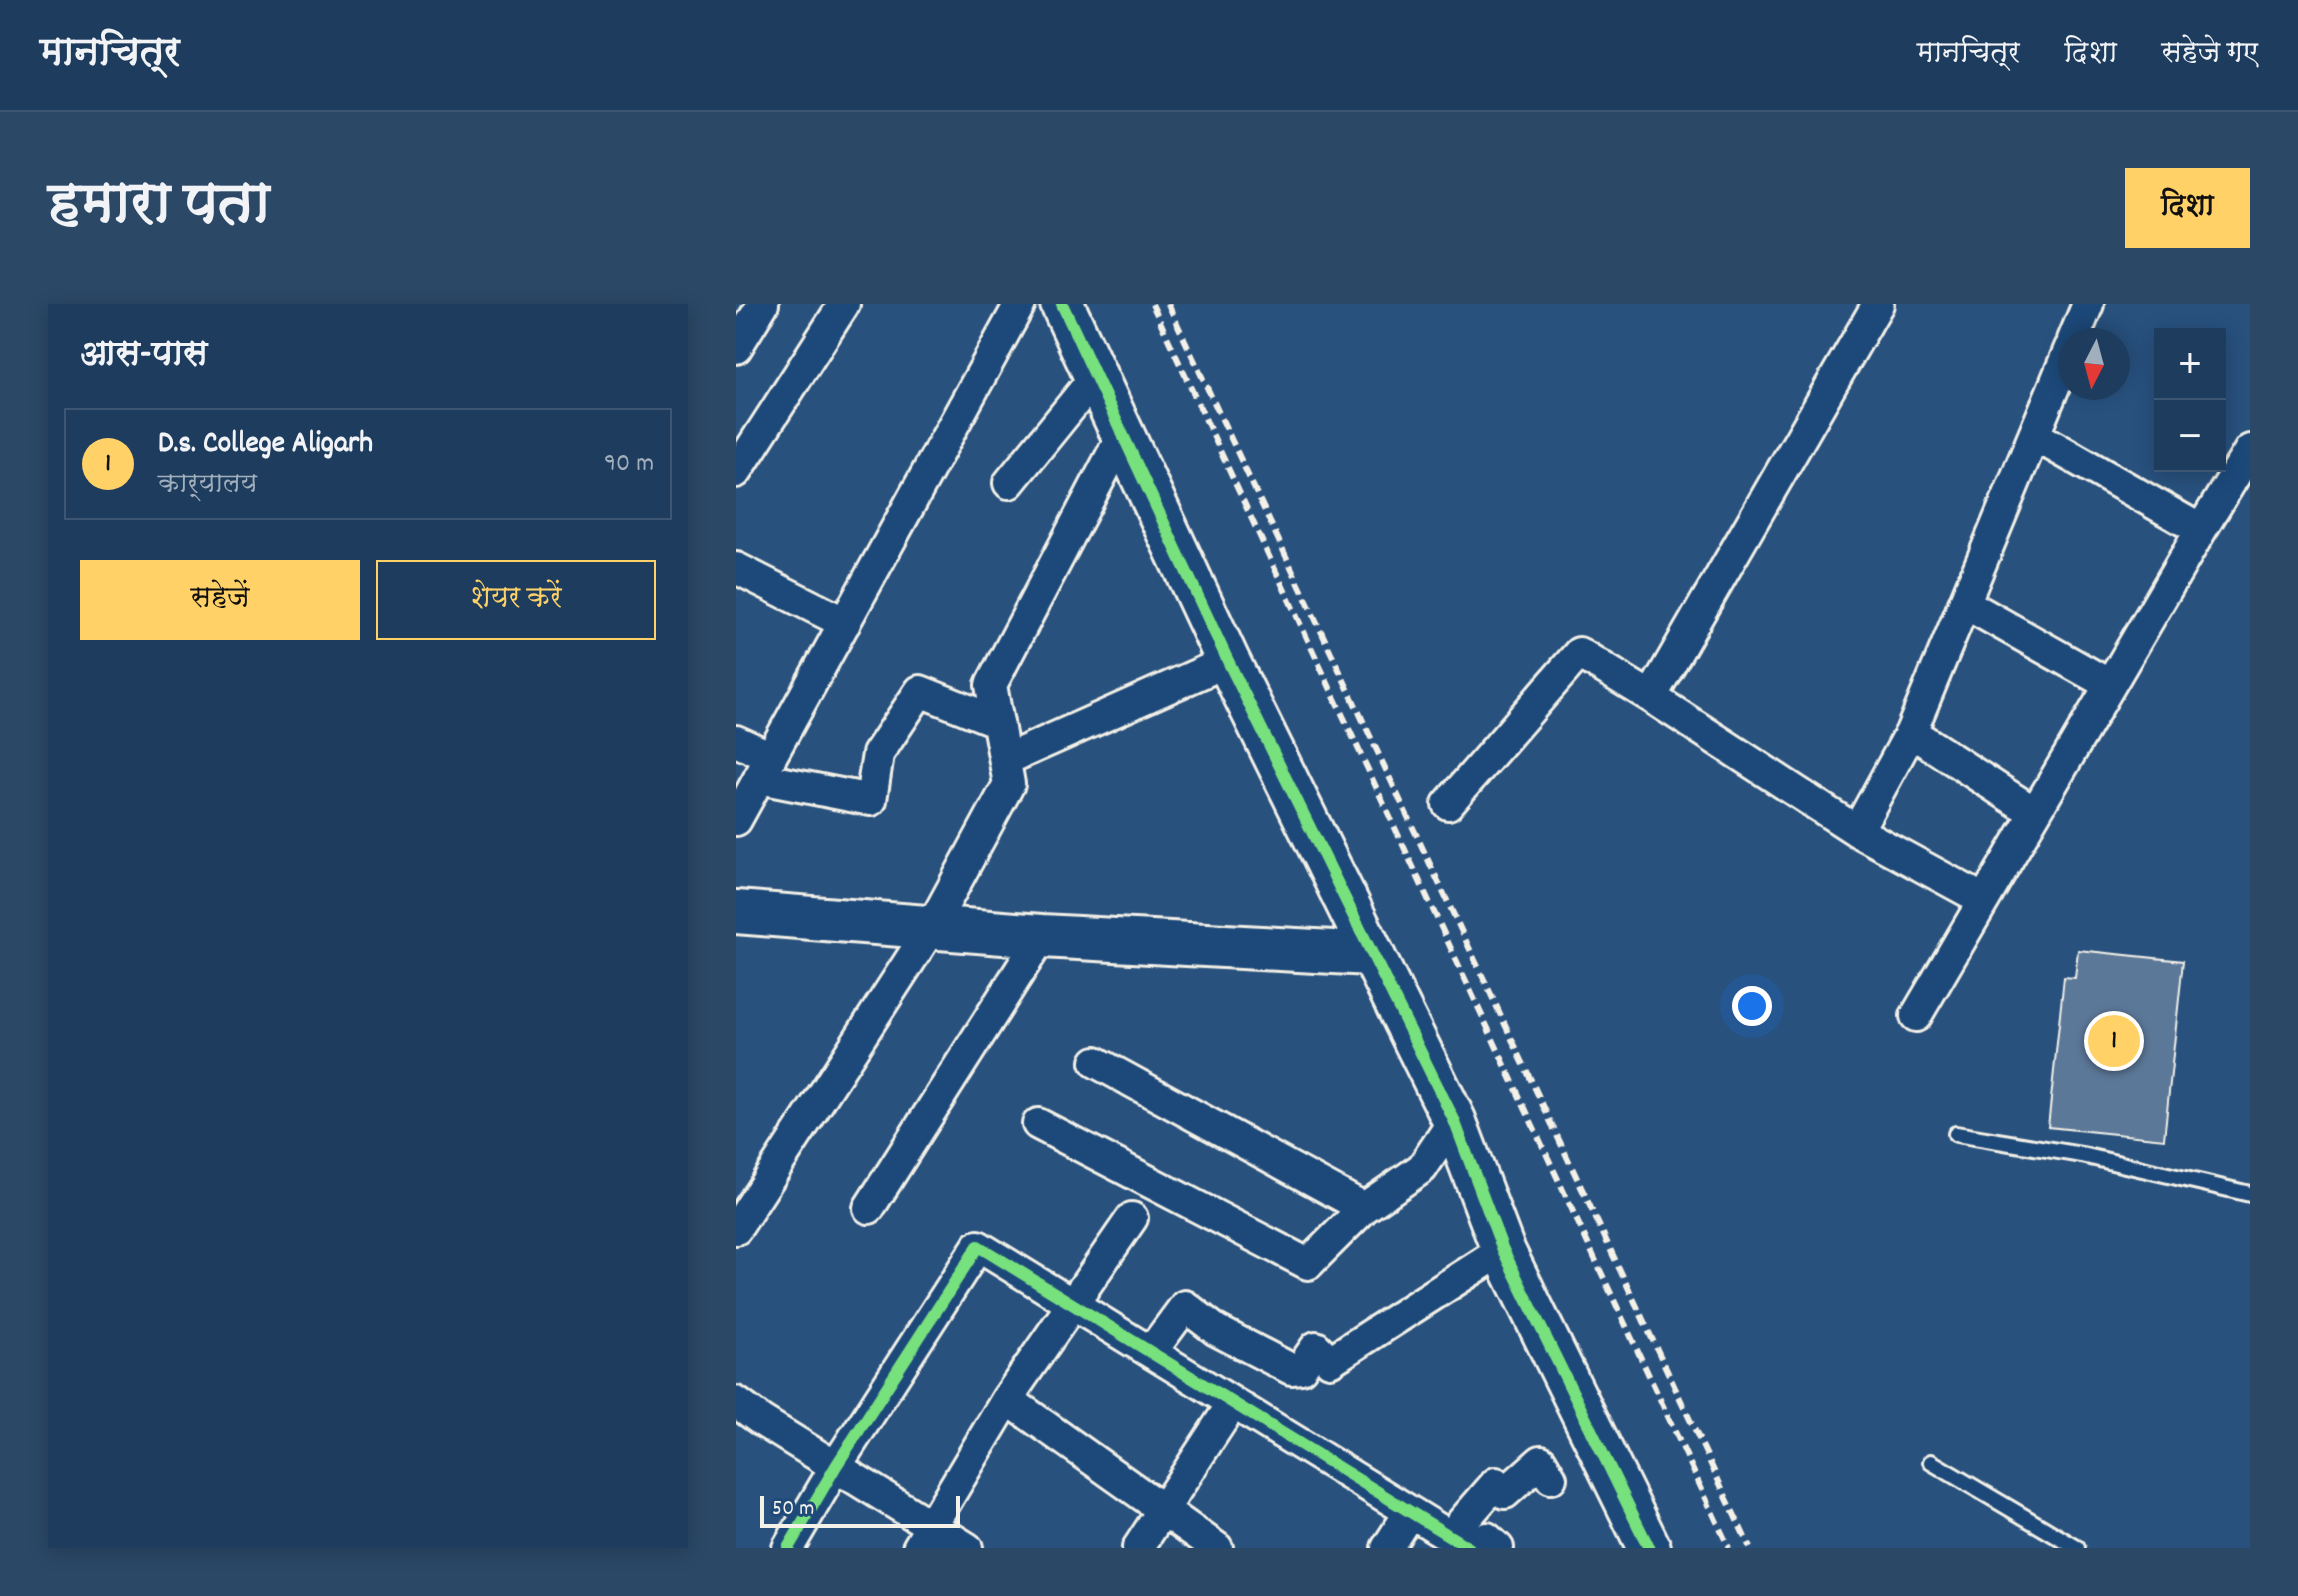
<!DOCTYPE html>
<html lang="hi">
<head>
<meta charset="utf-8">
<style>
	:root { --surface:#1e3d5e; --page:#2b4867; --text:#f1f3f6; --muted:#a1aebc; --line:#3c5673; --accent:#ffd166 }
	body { margin:0; font-family:Dekko,"Playpen Sans Deva",sans-serif; background:var(--page); color:var(--text) }
	.controls { position:absolute; right:24px; top:24px; display:grid; overflow:hidden; border-radius:0px; box-shadow:0 4px 20px #0003 }
	.controls button { width:72px; height:72px; display:grid; place-items:center; padding:0; border:0; border-bottom:2px solid var(--line); background:var(--surface); color:var(--text); font:40px sans-serif }
	.compass { position:absolute; left:1322px; top:24px; width:72px; height:72px; border-radius:50%; background:var(--surface); box-shadow:0 4px 20px #0003; rotate:186deg }
	.scale { position:absolute; left:24px; bottom:20px; width:200px; box-sizing:border-box; padding-left:8px; border:4px solid #f4f1e8; border-top:0; font-size:22px; line-height:28px; white-space:nowrap; color:#f4f1e8; -webkit-text-stroke:6px #1f4a7a; paint-order:stroke }
	.you { position:absolute; left:1016px; top:702px; width:28px; height:28px; margin:-20px; border:6px solid #fff; border-radius:50%; background:#1a73e8; box-shadow:0 0 0 12px #1a73e833 }
	.badge { display:grid; place-items:center; width:52px; height:52px; border-radius:50%; background:var(--accent); color:#111; font-size:26px; font-weight:700 }
	.pin { position:absolute; translate:-50% -50%; border:4px solid #fff; box-shadow:0 2px 8px #0006 }
	.list { margin:0; padding:0; list-style:none }
	h2 { display:flex; justify-content:space-between; align-items:center; height:104px; margin:0; padding:0 32px; font-size:34px }
	h2 small { font-size:26px; font-weight:400; color:var(--muted) }
	.list li { display:grid; grid-template-columns:52px 1fr auto; gap:24px; align-items:center; box-sizing:border-box; height:112px; margin:0 16px 16px; padding:0 16px; border:2px solid var(--line); border-radius:0px }
	.list b { display:block; font-size:30px; white-space:nowrap }
	.list p { margin:0; font-size:26px; white-space:nowrap; color:var(--muted) }
	.list em { font-size:26px; font-style:normal; color:var(--muted) }
	.actions { display:flex; gap:16px; padding:24px 32px }
	.actions a { flex:1; padding:18px 0; border:2px solid var(--accent); border-radius:0px; text-align:center; font-size:28px; color:var(--accent) }
	.actions .main { background:var(--accent); color:#111 }
	.map { position:relative; flex:none; width:1514px; height:1244px; overflow:hidden; border-radius:0px }
	header { display:flex; align-items:center; gap:48px; box-sizing:border-box; height:112px; padding:0 40px; background:var(--surface); border-bottom:2px solid var(--line) }
	header strong { font-size:38px }
	nav { display:flex; gap:44px; margin-inline-start:auto; font-size:28px }
	.intro { display:flex; align-items:center; justify-content:space-between; box-sizing:border-box; height:192px; padding:0 48px }
	h1 { margin:0; font-size:56px }
	.button { padding:20px 36px; border-radius:0px; background:var(--accent); color:#111; font-size:28px; font-weight:700 }
	main { display:flex; gap:48px; padding:0 48px }
	aside { flex:1; background:var(--surface); border-radius:0px; box-shadow:0 4px 20px #0003 }
	.map>svg:first-child { display:block }
</style>
</head>
<body>
<header>
<strong>मानचित्र</strong>
<nav><a>मानचित्र</a><a>दिशा</a><a>सहेजे गए</a></nav>
</header>
<div class="intro"><h1>हमारा पता</h1><a class="button">दिशा</a></div>
<main>
<aside>
<h2>आस-पास<small></small></h2>
<ul class="list">
<li><span class="badge">1</span><div><b>D.s. College Aligarh</b><p>कार्यालय</p></div><em>90 m</em></li>
</ul>
<div class="actions"><a class="main">सहेजें</a><a>शेयर करें</a></div>
</aside>
<div class="map">
<svg width="1514" height="1244" viewBox="0 0 1514 1244">
	<rect width="100%" height="100%" fill="#28517e"/>
	<filter id="ink" filterUnits="userSpaceOnUse"><feTurbulence type="fractalNoise" baseFrequency=".0125" numOctaves="2"/><feDisplacementMap in="SourceGraphic" scale="16" xChannelSelector="R" yChannelSelector="G"/><feConvolveMatrix kernelMatrix="1 2 1 2 8 2 1 2 1" color-interpolation-filters="sRGB"/></filter>
	<g filter="url(#ink)">
		<path fill="#5b7899" stroke="#f4f1e8" stroke-width="2" d="M 1342,646 L 1447,657 L 1428,835 L 1312,823 L 1328,673 L 1339,674 Z"/>
		<g fill="none" stroke-linecap="round" stroke-linejoin="round">
			<g stroke="#f4f1e8" stroke-width="20">
				<path id="lane" d="M 1220,830 L 1346,851 L 1514,890
					M 1195,1158 L 1341,1244"/>
			</g>
			<g stroke="#f4f1e8" stroke-width="36">
				<path id="street" d="M 1337,36 L 1352,0
					M 0,44 L 27,0
					M 0,168 L 108,0
					M 273,179 L 359,73
					M 1465,226 L 1514,146
					M 0,264 L 109,319
					M 1230,300 L 1374,381
					M 915,393 L 1121,527 L 1248,596
					M 1175,428 L 1299,509
					M 0,437 L 35,453
					M 269,456 L 492,357
					M 23,474 L 135,496 L 142,450 L 184,387 L 262,418
					M 712,500 L 843,349 L 915,393 L 1142,0
					M 0,516 L 284,0
					M 1121,527 L 1175,428 L 1334,44
					M 1180,712 L 1465,226 L 1298,131
					M 360,758 L 628,904
					M 302,820 L 572,960 L 628,904 L 686,864 L 718,816
					M 133,904 L 306,632
					M 0,925 L 195,624 L 273,480 L 255,381 L 386,132
					M 415,1048 L 449,1002 L 480,1026 L 555,1065 L 565,1064 L 580,1043 L 594,1057 L 767,946
					M 271,1095 L 396,914
					M 0,1098 L 26,1117 L 231,1244
					M 714,1232 L 760,1179 L 769,1189 L 805,1157 L 815,1174
					M 52,1244 L 100,1162 L 242,942 L 733,1244
					M 182,1244 L 271,1095 L 481,1244
					M 402,1244 L 497,1099
					M 651,1244 L 674,1208
					M 739,1244 L 751,1234 L 762,1244"/>
			</g>
			<g stroke="#f4f1e8" stroke-width="48">
				<path id="secondary" d="M 326,0 L 492,357 L 718,816 L 767,946 L 913,1244
					M 0,608 L 306,632 L 634,650"/>
			</g>
			<use href="#lane" stroke="#1f4a7a" stroke-width="14"/>
			<use href="#street" stroke="#1f4a7a" stroke-width="30"/>
			<use href="#secondary" stroke="#1f4a7a" stroke-width="42"/>
			<path stroke="#f4f1e8" stroke-width="6" stroke-dasharray="12 6" stroke-linecap="butt" d="M 416,0 L 993,1244
				M 432,0 L 1014,1244"/>
			<g stroke="#1f4a7a" stroke-width="17">
				<path id="cycleway" d="M 326,0 L 492,357 L 718,816 L 767,946 L 913,1244
					M 52,1244 L 100,1162 L 242,942 L 733,1244"/>
			</g>
			<use href="#cycleway" stroke="#77e17e" stroke-width="12"/>
		</g>
	</g>
</svg>
<div class="controls">
<button>+</button>
<button>−</button>
</div>
<svg class="compass" viewBox="-18 -18 36 36"><path d="M0-13l5 13h-10z" fill="#e53935"/><path d="M0 13l5-13h-10z" fill="#a1aebc"/></svg>
<div class="scale">50 m</div>
<div class="you"></div>
<div class="pin badge" style="left:1378px;top:737px">1</div>
</div>
</main>
</body>
</html>
